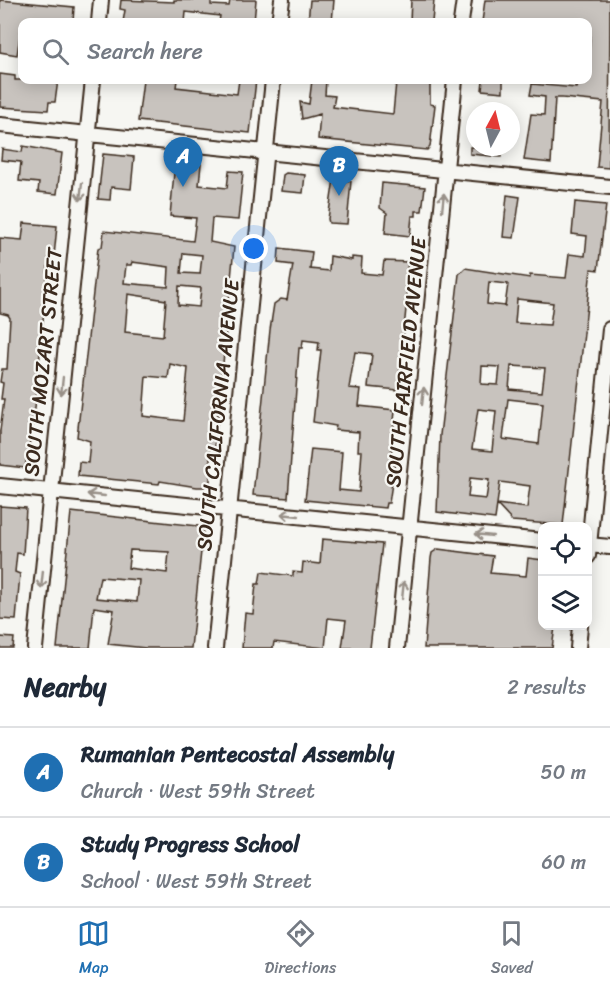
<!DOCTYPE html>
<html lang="en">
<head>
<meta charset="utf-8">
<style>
	:root { --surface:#fff; --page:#f2f2f3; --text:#1f2937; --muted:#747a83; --line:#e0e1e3; --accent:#1f6fb2 }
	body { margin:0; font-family:Sriracha,sans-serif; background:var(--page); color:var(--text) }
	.controls { position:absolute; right:18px; bottom:18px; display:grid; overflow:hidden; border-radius:12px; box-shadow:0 3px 15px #0003 }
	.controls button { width:54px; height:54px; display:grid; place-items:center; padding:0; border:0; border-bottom:2px solid var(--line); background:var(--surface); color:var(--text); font:30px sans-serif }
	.compass { position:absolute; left:466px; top:102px; width:54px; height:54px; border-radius:50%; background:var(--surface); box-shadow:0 3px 15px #0003; rotate:7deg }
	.you { position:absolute; left:254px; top:249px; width:21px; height:21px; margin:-15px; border:4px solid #fff; border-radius:50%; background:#1a73e8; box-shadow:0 0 0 9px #1a73e833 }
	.badge { display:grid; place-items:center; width:39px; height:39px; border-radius:50%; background:var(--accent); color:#fff; font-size:20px; font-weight:700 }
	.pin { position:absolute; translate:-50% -50px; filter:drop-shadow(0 2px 3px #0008) }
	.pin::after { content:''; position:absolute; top:32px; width:21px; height:18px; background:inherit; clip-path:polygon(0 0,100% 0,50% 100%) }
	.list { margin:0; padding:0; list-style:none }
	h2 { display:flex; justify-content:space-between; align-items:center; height:78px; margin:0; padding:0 24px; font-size:26px }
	h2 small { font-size:20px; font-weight:400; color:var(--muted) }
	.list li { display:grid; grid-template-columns:39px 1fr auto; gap:18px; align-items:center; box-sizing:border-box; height:90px; padding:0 24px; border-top:2px solid var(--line) }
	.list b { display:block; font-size:22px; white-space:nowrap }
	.list p { margin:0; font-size:20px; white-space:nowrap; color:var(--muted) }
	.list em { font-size:20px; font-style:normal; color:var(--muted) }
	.icon { flex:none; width:33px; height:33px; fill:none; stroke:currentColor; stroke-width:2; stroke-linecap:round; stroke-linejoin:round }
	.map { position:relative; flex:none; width:610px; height:648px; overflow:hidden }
	.search { position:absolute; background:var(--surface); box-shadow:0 3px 15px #0003; left:18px; right:18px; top:18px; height:66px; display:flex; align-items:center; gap:15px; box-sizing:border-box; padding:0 21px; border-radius:12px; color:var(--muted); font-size:22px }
	.sheet { height:258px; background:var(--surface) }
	nav { display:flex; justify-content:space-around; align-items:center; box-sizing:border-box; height:84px; border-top:2px solid var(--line); background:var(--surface); font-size:16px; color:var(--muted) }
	nav a { display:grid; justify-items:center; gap:3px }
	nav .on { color:var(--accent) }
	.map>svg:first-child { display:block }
</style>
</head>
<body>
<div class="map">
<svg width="610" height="648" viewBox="0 0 610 648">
	<rect width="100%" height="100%" fill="#f6f6f2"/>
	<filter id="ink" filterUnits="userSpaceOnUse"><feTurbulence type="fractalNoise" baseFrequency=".0167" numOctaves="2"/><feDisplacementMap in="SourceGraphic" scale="12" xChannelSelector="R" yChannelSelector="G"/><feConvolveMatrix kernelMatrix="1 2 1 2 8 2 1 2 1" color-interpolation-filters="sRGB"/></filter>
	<g filter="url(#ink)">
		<path fill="#c8c3be" stroke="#3b2a1e" stroke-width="1.5" fill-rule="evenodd" d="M 0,0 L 74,7 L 73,22 L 22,22 L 17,55 L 0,52 Z
			M 121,0 L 174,2 L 174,0 L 211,0 L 211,5 L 229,6 L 230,0 L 256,0 L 254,22 L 219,22 L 220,16 L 186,12 L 185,22 L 123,22 L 125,10 L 120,9 Z
			M 310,0 L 334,0 L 332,22 L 308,22 Z
			M 411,0 L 434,0 L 432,22 L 410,22 Z
			M 485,0 L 610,0 L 609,168 L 597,167 L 603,102 L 562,98 L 555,98 L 551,163 L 524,160 L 531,114 L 544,115 L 545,97 L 530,95 L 532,84 L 576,88 L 578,80 L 588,80 L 590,33 L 588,32 L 588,22 L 482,22 Z
			M 0,74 L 15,76 L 15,80 L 58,80 L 55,102 L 49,102 L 48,110 L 0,107 Z
			M 143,80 L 177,80 L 176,87 L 237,94 L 239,80 L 256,80 L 250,133 L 138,121 Z
			M 312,80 L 326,80 L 325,95 L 335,96 L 333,107 L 393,114 L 396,82 L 404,83 L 404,80 L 430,81 L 430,104 L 435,105 L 430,147 L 427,150 L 318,139 L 320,114 L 302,119 L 300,102 L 309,104 Z
			M 483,80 L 503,80 L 503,92 L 482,90 Z
			M 23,146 L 62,153 L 57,194 L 38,192 L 39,183 L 19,181 L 21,162 L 1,160 L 2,149 L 22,152 Z
			M 470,147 L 502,147 L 501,157 L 470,154 Z
			M 103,154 L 134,157 L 131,189 L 111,187 L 110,200 L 98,199 Z
			M 175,162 L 201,164 L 199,185 L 227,188 L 229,171 L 243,172 L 238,220 L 212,218 L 210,242 L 234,247 L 215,448 L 210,451 L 210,482 L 204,487 L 197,487 L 160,481 L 159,484 L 78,476 L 79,462 L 88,463 L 90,441 L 77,437 L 98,248 L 102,247 L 104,231 L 193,241 L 196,218 L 170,216 ZM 183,253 L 202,255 L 200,274 L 181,273 ZM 132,262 L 169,267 L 168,287 L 124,283 L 126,265 L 131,265 ZM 179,286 L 201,288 L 199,307 L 178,305 ZM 128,294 L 166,300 L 163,336 L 125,332 ZM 170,364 L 188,368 L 183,421 L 143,416 L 146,376 L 168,378 Z
			M 286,173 L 305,175 L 303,193 L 281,191 L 283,175 Z
			M 334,179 L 351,181 L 347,224 L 329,223 L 328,219 Z
			M 382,183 L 425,187 L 422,211 L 416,211 L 416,216 L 412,216 L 410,236 L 385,233 L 387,213 L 380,208 Z
			M 507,195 L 520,197 L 514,238 L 503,237 Z
			M 575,202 L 606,205 L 598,270 L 591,269 L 563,525 L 512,521 L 497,505 L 495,519 L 437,512 L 440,435 L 459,274 L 465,268 L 530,278 L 530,275 L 566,278 L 569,254 L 585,256 L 587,236 L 572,234 ZM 489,282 L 508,284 L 505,306 L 487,304 ZM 517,299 L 553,303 L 550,325 L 515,323 ZM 482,366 L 500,367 L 498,385 L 481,384 ZM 511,366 L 545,368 L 542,392 L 509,389 ZM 508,399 L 543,403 L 539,444 L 503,439 ZM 478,409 L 496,411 L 492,451 L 472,449 ZM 470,478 L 489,480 L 486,499 L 468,497 ZM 500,482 L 530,486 L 527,508 L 497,504 Z
			M 24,223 L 57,226 L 54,256 L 49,255 L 34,419 L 25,468 L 0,465 L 0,431 L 4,399 L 1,399 L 3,383 L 0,382 L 2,369 L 7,369 L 10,318 L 8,315 L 0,313 L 0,238 L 22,240 Z
			M 279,248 L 312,252 L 310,269 L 329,271 L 330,256 L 352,260 L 352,257 L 362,258 L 361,273 L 382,275 L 384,261 L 408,262 L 406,278 L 409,278 L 398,390 L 368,387 L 372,354 L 355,352 L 349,388 L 361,389 L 359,406 L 395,410 L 391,457 L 395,458 L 394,470 L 389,503 L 386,503 L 385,508 L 305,500 L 311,449 L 342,452 L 339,490 L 359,492 L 362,451 L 358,451 L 359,432 L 335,430 L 336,426 L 313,422 L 321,350 L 318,350 L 319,342 L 303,340 L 302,348 L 299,348 L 288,498 L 253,495 L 270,330 L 274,304 L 281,299 L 287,300 L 293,265 L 278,263 Z
			M 0,506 L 26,508 L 23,554 L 17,553 L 15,572 L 20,574 L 16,620 L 0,619 Z
			M 71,512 L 198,526 L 203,532 L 191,648 L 146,648 L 108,644 L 114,610 L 94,607 L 90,648 L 57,648 ZM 130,550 L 169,552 L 167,573 L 128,568 ZM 100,577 L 139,580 L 137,602 L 96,598 Z
			M 322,539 L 382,544 L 370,648 L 342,648 L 346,620 L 328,618 L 325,648 L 274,642 L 273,648 L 242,648 L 245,613 L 253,614 L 256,584 L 259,584 L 261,572 L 293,576 L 293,572 L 302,573 L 303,562 L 320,564 Z
			M 438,549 L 493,556 L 490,573 L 526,576 L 528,558 L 543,560 L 543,626 L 555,627 L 552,648 L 424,648 L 431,558 L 432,553 Z
			M 0,637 L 14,638 L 13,648 L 0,648 Z"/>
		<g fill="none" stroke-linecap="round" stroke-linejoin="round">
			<g stroke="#3b2a1e" stroke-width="18">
				<path id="minor" d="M 99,22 L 101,0
					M 279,22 L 282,0
					M 461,22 L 464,0
					M 0,125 L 610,187
					M 0,486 L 542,541
					M 588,545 L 610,547
					M 588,556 L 610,329
					M 35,648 L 93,80
					M 215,648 L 273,80
					M 397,648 L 455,80
					M 578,648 L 580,626"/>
			</g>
			<use href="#minor" stroke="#f6f6f2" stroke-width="14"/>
		</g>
		<defs><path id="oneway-shaft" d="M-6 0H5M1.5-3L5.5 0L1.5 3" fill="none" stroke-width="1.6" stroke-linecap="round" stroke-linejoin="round" transform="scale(1.5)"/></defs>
		<g stroke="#989088">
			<use href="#oneway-shaft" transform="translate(81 192) rotate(96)"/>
			<use href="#oneway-shaft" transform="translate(443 202) rotate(-84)"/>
			<use href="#oneway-shaft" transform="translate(62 386) rotate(96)"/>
			<use href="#oneway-shaft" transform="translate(423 396) rotate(-84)"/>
			<use href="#oneway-shaft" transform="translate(96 495) rotate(-174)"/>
			<use href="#oneway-shaft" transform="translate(290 515) rotate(-174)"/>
			<use href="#oneway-shaft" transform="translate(484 535) rotate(-174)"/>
			<use href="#oneway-shaft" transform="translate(42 580) rotate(96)"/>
			<use href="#oneway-shaft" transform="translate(403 590) rotate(-84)"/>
		</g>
	</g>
	<g text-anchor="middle" stroke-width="4.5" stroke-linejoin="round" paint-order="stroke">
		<g font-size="21" fill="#3b2a1e" stroke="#f6f6f2">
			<text transform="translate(43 362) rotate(-84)" y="7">SOUTH MOZART STREET</text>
			<text transform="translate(406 362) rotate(-84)" y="7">SOUTH FAIRFIELD AVENUE</text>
			<text transform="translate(218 415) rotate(-84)" y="7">SOUTH CALIFORNIA AVENUE</text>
		</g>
	</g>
</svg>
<div class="controls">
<button><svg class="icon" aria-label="locate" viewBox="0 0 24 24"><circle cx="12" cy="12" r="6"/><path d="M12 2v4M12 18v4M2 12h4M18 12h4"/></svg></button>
<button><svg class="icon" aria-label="layers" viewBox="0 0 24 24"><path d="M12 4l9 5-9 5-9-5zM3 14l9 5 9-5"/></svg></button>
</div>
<svg class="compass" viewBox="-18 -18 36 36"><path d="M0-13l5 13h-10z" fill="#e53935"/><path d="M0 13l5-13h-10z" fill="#747a83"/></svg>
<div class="you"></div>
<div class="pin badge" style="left:183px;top:187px">A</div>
<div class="pin badge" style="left:339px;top:196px">B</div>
<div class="search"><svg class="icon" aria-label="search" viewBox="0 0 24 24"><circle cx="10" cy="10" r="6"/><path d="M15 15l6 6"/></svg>Search here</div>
</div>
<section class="sheet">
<h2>Nearby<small>2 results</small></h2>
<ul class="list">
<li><span class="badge">A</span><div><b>Rumanian Pentecostal Assembly</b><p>Church · West 59th Street</p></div><em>50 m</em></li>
<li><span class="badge">B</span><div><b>Study Progress School</b><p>School · West 59th Street</p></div><em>60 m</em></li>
</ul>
</section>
<nav>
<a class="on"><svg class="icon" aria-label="map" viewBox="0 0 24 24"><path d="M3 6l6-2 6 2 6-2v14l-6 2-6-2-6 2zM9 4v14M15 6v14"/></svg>Map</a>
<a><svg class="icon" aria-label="directions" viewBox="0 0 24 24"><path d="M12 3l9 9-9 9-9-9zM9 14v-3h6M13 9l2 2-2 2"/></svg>Directions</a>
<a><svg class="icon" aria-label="saved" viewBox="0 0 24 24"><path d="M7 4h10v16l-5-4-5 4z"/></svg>Saved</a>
</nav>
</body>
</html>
